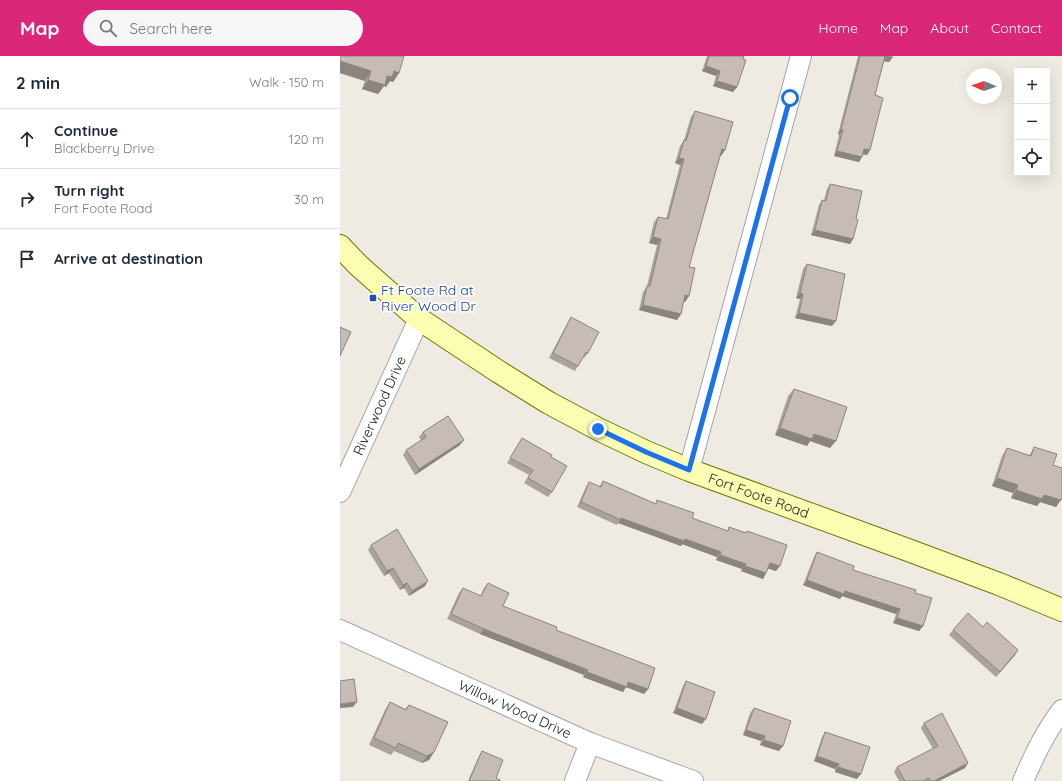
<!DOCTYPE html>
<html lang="en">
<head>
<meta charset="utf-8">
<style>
	:root { --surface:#fff; --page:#f6f6f7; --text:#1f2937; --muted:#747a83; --line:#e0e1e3; --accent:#db2777 }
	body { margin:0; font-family:Quicksand,sans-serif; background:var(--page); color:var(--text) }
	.controls { position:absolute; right:12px; top:12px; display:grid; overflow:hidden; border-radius:0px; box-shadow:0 4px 16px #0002 }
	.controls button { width:36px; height:36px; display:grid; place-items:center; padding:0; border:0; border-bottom:1px solid var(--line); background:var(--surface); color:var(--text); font:20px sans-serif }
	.compass { position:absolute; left:626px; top:12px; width:36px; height:36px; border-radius:50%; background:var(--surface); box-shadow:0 4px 16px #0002; rotate:272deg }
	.stop { position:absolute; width:12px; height:12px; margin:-9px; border:3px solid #1a73e8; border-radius:50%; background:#fff }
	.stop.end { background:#1a73e8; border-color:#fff; box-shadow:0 1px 4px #0008 }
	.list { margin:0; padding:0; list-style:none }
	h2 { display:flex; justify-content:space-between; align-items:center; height:52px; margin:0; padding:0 16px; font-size:17px }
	h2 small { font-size:13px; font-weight:400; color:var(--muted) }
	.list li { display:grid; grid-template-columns:26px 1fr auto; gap:12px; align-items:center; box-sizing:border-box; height:60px; padding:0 16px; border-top:1px solid var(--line) }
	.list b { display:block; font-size:15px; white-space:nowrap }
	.list p { margin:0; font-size:13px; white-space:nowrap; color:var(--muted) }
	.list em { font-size:13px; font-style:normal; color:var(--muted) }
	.icon { flex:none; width:22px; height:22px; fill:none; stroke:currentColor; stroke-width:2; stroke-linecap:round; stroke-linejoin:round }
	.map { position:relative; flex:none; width:722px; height:725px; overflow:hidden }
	header { display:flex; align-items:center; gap:24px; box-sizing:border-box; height:56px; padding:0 20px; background:var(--accent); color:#fff }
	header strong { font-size:19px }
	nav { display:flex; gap:22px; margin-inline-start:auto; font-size:14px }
	.search { width:280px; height:36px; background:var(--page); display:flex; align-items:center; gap:10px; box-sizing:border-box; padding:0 14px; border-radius:22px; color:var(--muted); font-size:15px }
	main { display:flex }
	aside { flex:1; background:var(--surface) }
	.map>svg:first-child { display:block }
</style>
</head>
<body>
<header>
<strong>Map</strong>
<div class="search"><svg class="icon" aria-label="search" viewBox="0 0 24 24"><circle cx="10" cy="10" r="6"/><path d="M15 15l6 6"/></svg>Search here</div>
<nav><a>Home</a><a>Map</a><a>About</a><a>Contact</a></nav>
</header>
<main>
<aside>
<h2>2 min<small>Walk · 150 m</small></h2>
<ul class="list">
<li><svg class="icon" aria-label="ahead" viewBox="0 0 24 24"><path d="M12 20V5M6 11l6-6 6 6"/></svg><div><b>Continue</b><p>Blackberry Drive</p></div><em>120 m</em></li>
<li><svg class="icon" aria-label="right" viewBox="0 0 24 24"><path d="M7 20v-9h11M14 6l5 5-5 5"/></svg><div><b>Turn right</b><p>Fort Foote Road</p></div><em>30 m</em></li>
<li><svg class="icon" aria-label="arrive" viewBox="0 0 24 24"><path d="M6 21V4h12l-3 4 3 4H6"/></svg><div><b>Arrive at destination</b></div></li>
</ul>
</aside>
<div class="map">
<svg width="722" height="725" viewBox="0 0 722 725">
	<rect width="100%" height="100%" fill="#efeae2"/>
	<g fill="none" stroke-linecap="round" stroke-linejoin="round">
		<g stroke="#a4a4a4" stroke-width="22">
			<g id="street">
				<path d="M 349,414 L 461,0"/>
				<path id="s1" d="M 0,436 L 79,263"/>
				<path id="s2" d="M 0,574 L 250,687 L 353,725"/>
				<path d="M 235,725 L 250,687"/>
				<path d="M 683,725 C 694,700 705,676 722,654"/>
			</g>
		</g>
		<g stroke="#6f7700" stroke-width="24">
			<g id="secondary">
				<path id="s3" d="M 0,190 L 18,209 L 79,263 L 159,316 L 209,347 L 258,373 L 306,396 L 349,414 L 568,494 L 659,528 L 722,554"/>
			</g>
		</g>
		<use href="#street" stroke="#fff" stroke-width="20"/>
		<use href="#secondary" stroke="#fbfdb2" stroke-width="22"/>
	</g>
	<path fill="#aaa29c" d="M 0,0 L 59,17 L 53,26 L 50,25 L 46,31 L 44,30 L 38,38 L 22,33 L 25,25 L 0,17 Z
		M 367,0 L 404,0 L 397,31 L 393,36 L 373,30 L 376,20 L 362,15 Z
		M 518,0 L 553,0 L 549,6 L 544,5 L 535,39 L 530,94 L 527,99 L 523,98 L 519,106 L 494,100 L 499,79 L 498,78 Z
		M 355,55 L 385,94 L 381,100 L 380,100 L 349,211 L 349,240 L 345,246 L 343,246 L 341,258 L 337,264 L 299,254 L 303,236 L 307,230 L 317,189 L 309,187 L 314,166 L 318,161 L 326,163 L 340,109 L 335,107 L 340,90 L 344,84 L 351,61 Z
		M 490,128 L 516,163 L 513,183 L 510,188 L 471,179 L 479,149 L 482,144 L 484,144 L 487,133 Z
		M 467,208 L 492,270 L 455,262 L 460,243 L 456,242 L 463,213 Z
		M 231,261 L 248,297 L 244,302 L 243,301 L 235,315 L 209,302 L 228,266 Z
		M 454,333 L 490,392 L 470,385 L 467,390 L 435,379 L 448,340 Z
		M 83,376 L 120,389 L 75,419 L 63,399 L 66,394 L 81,384 L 79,381 Z
		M 182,382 L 211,401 L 212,436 L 208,441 L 184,427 L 189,419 L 167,407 Z
		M 694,391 L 713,409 L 721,444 L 716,451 L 700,446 L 697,450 L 671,442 L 673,437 L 652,430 L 662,400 L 667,392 L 689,400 Z
		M 263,425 L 315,448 L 317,444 L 352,462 L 387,475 L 389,471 L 406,477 L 407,475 L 436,515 L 428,512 L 426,517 L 423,523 L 401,515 L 402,513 L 376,504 L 377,501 L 342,488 L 341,490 L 278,467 L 277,469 L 237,451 L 246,431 L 249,426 L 259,431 Z
		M 31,489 L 85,530 L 69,540 L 64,532 L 60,534 L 49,517 L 44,520 L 28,494 Z
		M 477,496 L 513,514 L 575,537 L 583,570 L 579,575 L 553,567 L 556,558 L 502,540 L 500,543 L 463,529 L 474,501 Z
		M 148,527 L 163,550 L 216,574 L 308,633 L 304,638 L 286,631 L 283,636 L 243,621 L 244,619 L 140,578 L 107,563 L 119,537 L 123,532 L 140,540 L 144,532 Z
		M 613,574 L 675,599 L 656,621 L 609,579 Z
		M 346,625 L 362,668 L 333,657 L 343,630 Z
		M 50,646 L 65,653 L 69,649 L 94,696 L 89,704 L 82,707 L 54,695 L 51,699 L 29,689 L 45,654 Z
		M 414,652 L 439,695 L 420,689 L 421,685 L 403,679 L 410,657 Z
		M 584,667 L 625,712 L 599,725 L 559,725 L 554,716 L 557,711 L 593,693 L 581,672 Z
		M 485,676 L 517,723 L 495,716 L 495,713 L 474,705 L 482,681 Z
		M 142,695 L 156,722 L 160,725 L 128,725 L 139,700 Z"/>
	<path fill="#8b847f" d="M 545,0 L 547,0 L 553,1 L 549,6 L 542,5 Z
		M 0,5 L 31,15 L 25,25 L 0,17 Z
		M 366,10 L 380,15 L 376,20 L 362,15 Z
		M 54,15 L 59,17 L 53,26 L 50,25 L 46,31 L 44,30 L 38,38 L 22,33 L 28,24 L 47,20 Z
		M 377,25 L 397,31 L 393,36 L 373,30 Z
		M 501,73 L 503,74 L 499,79 L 498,78 Z
		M 382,93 L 385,94 L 381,100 L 378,99 Z
		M 524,93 L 530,94 L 527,99 L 521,98 Z
		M 497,95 L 522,101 L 519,106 L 494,100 Z
		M 339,102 L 344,103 L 340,109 L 335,107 Z
		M 475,174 L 513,183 L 510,188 L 471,179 Z
		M 313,181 L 321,183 L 317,189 L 309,187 Z
		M 460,237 L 463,238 L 460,243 L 456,242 Z
		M 345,239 L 349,240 L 345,246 L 341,245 Z
		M 303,249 L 341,258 L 337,264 L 299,254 Z
		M 459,257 L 496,265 L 492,270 L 455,262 Z
		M 440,372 L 474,378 L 496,385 L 490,392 L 470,385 L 467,390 L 435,379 Z
		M 124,384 L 120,389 L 75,419 L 79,413 Z
		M 657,422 L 678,429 L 673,437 L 652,430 Z
		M 676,434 L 704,439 L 721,444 L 716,451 L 700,446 L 697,450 L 671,442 Z
		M 281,462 L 345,483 L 381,496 L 377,501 L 342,488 L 341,490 L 278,467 Z
		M 380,499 L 406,508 L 402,513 L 376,504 Z
		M 430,507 L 440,510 L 436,515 L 426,512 Z
		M 405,510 L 426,517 L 423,523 L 401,515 Z
		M 53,512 L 49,517 L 44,520 L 47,515 Z
		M 467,524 L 505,535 L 560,553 L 556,558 L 502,540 L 500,543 L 463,529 Z
		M 88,525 L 85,530 L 69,540 L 72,535 Z
		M 67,527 L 64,532 L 60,534 L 63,529 Z
		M 557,562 L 583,570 L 579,575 L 553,567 Z
		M 144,573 L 248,614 L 244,619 L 140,578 Z
		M 678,594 L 675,599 L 656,621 L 660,616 Z
		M 247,616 L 288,626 L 308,633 L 304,638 L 286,631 L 283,636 L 243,621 Z
		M 17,646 L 13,651 L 0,652 L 0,648 Z
		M 337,652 L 366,663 L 362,668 L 333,657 Z
		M 406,674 L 425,680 L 421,685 L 403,679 Z
		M 424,684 L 443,690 L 439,695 L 420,689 Z
		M 94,696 L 89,704 L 82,707 L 87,700 Z
		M 477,700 L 499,708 L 495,713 L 474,705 Z
		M 628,707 L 625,712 L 599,725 L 594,725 Z
		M 498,711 L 521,718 L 517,723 L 495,716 Z"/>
	<path fill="#c6bcb5" stroke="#8b847f" d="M 0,0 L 64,0 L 59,17 L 54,15 L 52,21 L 47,20 L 45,29 L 28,24 L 31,15 L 0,5 Z
		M 369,0 L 404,0 L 403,3 L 406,4 L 397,31 L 377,25 L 380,15 L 366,10 Z
		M 520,0 L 545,0 L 535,39 L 543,42 L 530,94 L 524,93 L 522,101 L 497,95 L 503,74 L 501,73 Z
		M 355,55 L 393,66 L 385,94 L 382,93 L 349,211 L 355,212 L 349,240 L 345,239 L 341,258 L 303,249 L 307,230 L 310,230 L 321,183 L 313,181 L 318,161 L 328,163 L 344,103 L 339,102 L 344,84 L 346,85 Z
		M 490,128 L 522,135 L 516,163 L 518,164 L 513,183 L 475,174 L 482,144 L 486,145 Z
		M 467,208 L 505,218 L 496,265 L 459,257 L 463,238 L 460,237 Z
		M 231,261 L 259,276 L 248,297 L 246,296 L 238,310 L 213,297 Z
		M 0,271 L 11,276 L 0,300 Z
		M 454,333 L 507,351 L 496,385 L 474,378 L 472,383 L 440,372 Z
		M 108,360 L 124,384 L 79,413 L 66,394 L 86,381 L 83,376 Z
		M 182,382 L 212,399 L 211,401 L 227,410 L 212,436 L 188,422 L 193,414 L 170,402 Z
		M 694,391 L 717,398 L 713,409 L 722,412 L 722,441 L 721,444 L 704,439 L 702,443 L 676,434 L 678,429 L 657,422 L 667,392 L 691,400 Z
		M 263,425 L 316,448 L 317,444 L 354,457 L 352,462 L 388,475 L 389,471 L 406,477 L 407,475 L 447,489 L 440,510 L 430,507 L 426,517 L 405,510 L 406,508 L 380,499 L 381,496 L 345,483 L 344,485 L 281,462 L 281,464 L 241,446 L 249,426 L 261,431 Z
		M 57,473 L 88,525 L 72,535 L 67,527 L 63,529 L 53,512 L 47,515 L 31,489 Z
		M 477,496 L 514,510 L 513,514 L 576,534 L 575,537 L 592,542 L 583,570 L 557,562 L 560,553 L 505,535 L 504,538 L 467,524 Z
		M 148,527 L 169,537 L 163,550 L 217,571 L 216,574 L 315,612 L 308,633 L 288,626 L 287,631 L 247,616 L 248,614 L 144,573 L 111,558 L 123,532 L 141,540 Z
		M 628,557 L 643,571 L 647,566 L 678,594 L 660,616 L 613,574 Z
		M 14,623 L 17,646 L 0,648 L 0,625 Z
		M 346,625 L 375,636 L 366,663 L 337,652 Z
		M 50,646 L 66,654 L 69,649 L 108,666 L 94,696 L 87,700 L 58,687 L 56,692 L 34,682 Z
		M 414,652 L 451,665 L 443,690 L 424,684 L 425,680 L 406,674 Z
		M 602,657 L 628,707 L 594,725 L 591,725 L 589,722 L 583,725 L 565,725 L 557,711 L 598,690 L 584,667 Z
		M 485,676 L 530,691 L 521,718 L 498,711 L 499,708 L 477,700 Z
		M 142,695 L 163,704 L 156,722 L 160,724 L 160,725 L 129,725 Z"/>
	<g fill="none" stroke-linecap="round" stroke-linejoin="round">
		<path stroke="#1a73e8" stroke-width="5" d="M 258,373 L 306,396 L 349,414 L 450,42"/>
	</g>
	<rect fill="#1a4fb4" stroke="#fff" stroke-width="1.5" x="29" y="238" width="8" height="8" rx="2"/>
	<g text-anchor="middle" stroke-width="3.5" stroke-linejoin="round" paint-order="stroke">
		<g font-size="14" fill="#164399" stroke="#fff" text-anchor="start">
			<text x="41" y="239">Ft Foote Rd at<tspan x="41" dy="16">River Wood Dr</tspan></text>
		</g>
		<g font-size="14" fill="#1d1d1d" stroke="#fff">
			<text dy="5" stroke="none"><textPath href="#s1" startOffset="95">Riverwood Drive</textPath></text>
			<text dy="5" stroke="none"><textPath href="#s3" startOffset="492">Fort Foote Road</textPath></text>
			<text dy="5" stroke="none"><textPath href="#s2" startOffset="192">Willow Wood Drive</textPath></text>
		</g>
	</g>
</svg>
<div class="controls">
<button>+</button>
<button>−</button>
<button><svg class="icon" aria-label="locate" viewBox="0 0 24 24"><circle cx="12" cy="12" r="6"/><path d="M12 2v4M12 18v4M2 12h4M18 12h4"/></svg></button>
</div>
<svg class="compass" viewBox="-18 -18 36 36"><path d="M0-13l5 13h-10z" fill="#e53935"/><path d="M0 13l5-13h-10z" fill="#747a83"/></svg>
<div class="stop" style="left:450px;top:42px"></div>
<div class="stop end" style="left:258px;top:373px"></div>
</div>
</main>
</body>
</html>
